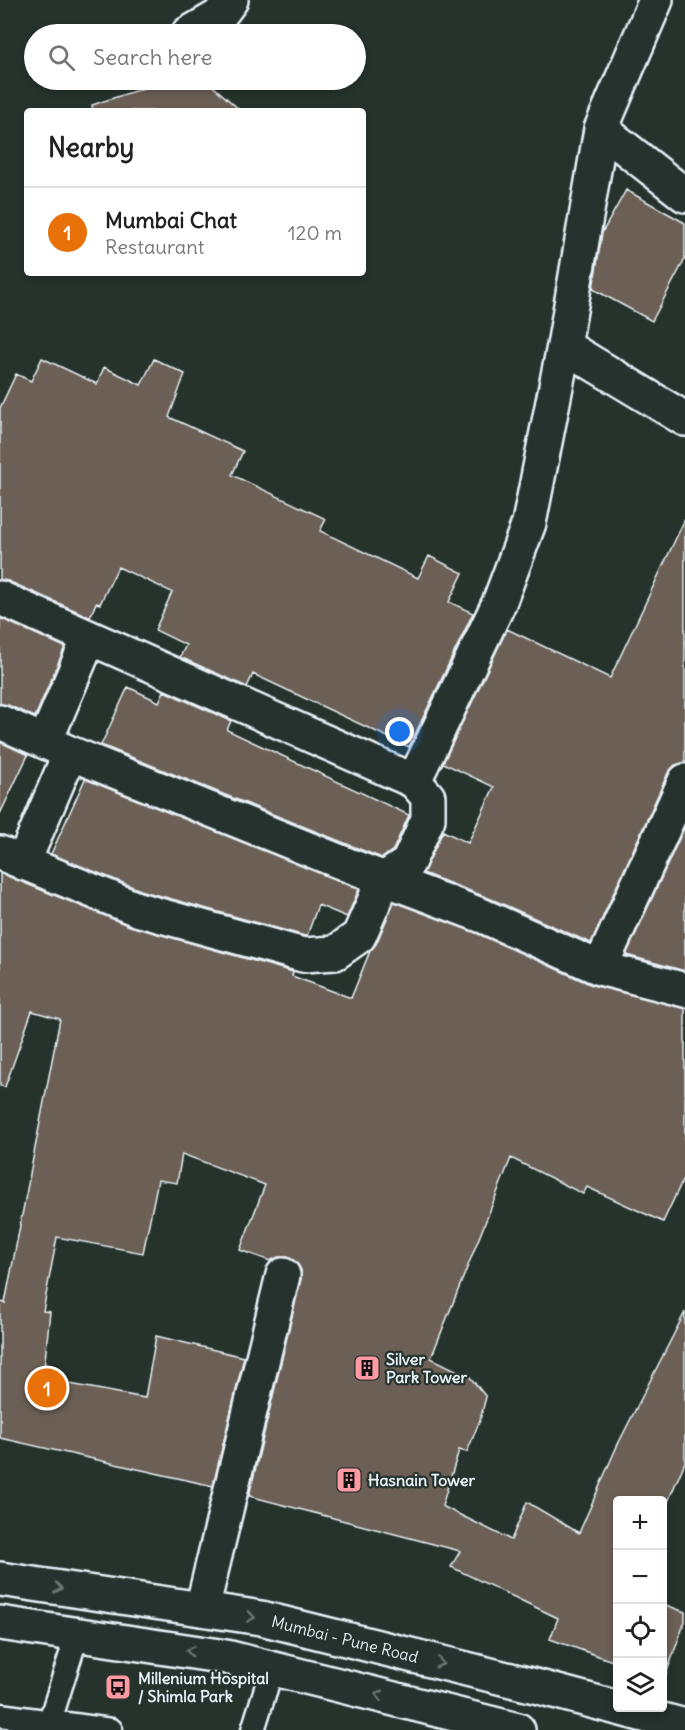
<!DOCTYPE html>
<html lang="en">
<head>
<meta charset="utf-8">
<style>
	:root { --surface:#fff; --page:#f2f2f2; --text:#222; --muted:#767676; --line:#e0e0e0; --accent:#b45309 }
	body { margin:0; font-family:Delius,sans-serif; background:var(--page); color:var(--text) }
	.controls { position:absolute; right:18px; bottom:18px; display:grid; overflow:hidden; border-radius:6px; box-shadow:0 3px 9px #0003 }
	.controls button { width:54px; height:54px; display:grid; place-items:center; padding:0; border:0; border-bottom:2px solid var(--line); background:var(--surface); color:var(--text); font:30px sans-serif }
	.you { position:absolute; left:400px; top:732px; width:21px; height:21px; margin:-15px; border:4px solid #fff; border-radius:50%; background:#1a73e8; box-shadow:0 0 0 9px #1a73e833 }
	.badge { display:grid; place-items:center; width:39px; height:39px; border-radius:50%; background:var(--accent); color:#fff; font-size:20px; font-weight:700 }
	.pin { position:absolute; translate:-50% -50%; border:3px solid #fff; box-shadow:0 2px 6px #0006 }
	.list { margin:0; padding:0; list-style:none }
	h2 { display:flex; justify-content:space-between; align-items:center; height:78px; margin:0; padding:0 24px; font-size:26px }
	h2 small { font-size:20px; font-weight:400; color:var(--muted) }
	.list li { display:grid; grid-template-columns:39px 1fr auto; gap:18px; align-items:center; box-sizing:border-box; height:90px; padding:0 24px; border-top:2px solid var(--line) }
	.list b { display:block; font-size:22px; white-space:nowrap }
	.list p { margin:0; font-size:20px; white-space:nowrap; color:var(--muted) }
	.list em { font-size:20px; font-style:normal; color:var(--muted) }
	.icon { flex:none; width:33px; height:33px; fill:none; stroke:currentColor; stroke-width:2; stroke-linecap:round; stroke-linejoin:round }
	.map { position:relative; flex:none; width:685px; height:1730px; overflow:hidden }
	.search { position:absolute; background:var(--surface); box-shadow:0 3px 9px #0003; left:24px; top:24px; width:342px; height:66px; display:flex; align-items:center; gap:15px; box-sizing:border-box; padding:0 21px; border-radius:33px; color:var(--muted); font-size:22px }
	.panel { position:absolute; background:var(--surface); box-shadow:0 3px 9px #0003; left:24px; top:108px; width:342px; height:168px; border-radius:6px }
	.map>svg:first-child { display:block }
</style>
</head>
<body>
<div class="map">
<svg width="685" height="1730" viewBox="0 0 685 1730">
	<rect width="100%" height="100%" fill="#26332d"/>
	<filter id="ink" filterUnits="userSpaceOnUse"><feTurbulence type="fractalNoise" baseFrequency=".0167" numOctaves="2"/><feDisplacementMap in="SourceGraphic" scale="12" xChannelSelector="R" yChannelSelector="G"/><feConvolveMatrix kernelMatrix="1 2 1 2 8 2 1 2 1" color-interpolation-filters="sRGB"/></filter>
	<g filter="url(#ink)">
		<path fill="#6c6157" stroke="#e8f1f8" stroke-width="1.5" d="M 168,80 L 206,80 L 241,111 L 93,111 L 92,105 Z
			M 626,190 L 685,223 L 685,259 L 652,321 L 593,289 L 602,233 Z
			M 42,358 L 97,384 L 104,367 L 141,385 L 154,359 L 185,374 L 169,417 L 243,451 L 232,475 L 326,519 L 320,531 L 418,578 L 429,556 L 463,573 L 449,602 L 473,613 L 409,747 L 253,674 L 247,687 L 180,657 L 186,645 L 155,630 L 172,592 L 118,567 L 100,604 L 96,603 L 90,617 L 8,581 L 0,580 L 0,408 L 16,374 L 31,381 Z
			M 685,519 L 685,763 L 675,765 L 668,773 L 591,943 L 491,899 L 423,873 L 443,831 L 468,843 L 494,787 L 443,763 L 507,629 L 610,678 Z
			M 0,618 L 65,647 L 35,717 L 8,705 L 0,704 Z
			M 128,687 L 159,702 L 164,691 L 231,721 L 227,730 L 409,815 L 393,850 L 382,858 L 101,745 Z
			M 0,742 L 28,755 L 0,814 Z
			M 85,779 L 359,889 L 347,917 L 318,905 L 307,936 L 305,936 L 143,891 L 51,854 Z
			M 685,826 L 685,971 L 626,955 Z
			M 0,873 L 130,926 L 293,972 L 292,976 L 351,998 L 370,951 L 376,944 L 394,902 L 476,933 L 592,985 L 685,1008 L 685,1175 L 663,1222 L 587,1187 L 583,1194 L 511,1158 L 431,1358 L 470,1377 L 486,1397 L 480,1420 L 467,1452 L 459,1450 L 442,1506 L 511,1540 L 527,1502 L 579,1533 L 617,1446 L 685,1312 L 685,1462 L 663,1513 L 663,1500 L 618,1500 L 618,1663 L 550,1639 L 558,1618 L 451,1567 L 460,1551 L 249,1496 L 301,1279 L 301,1270 L 296,1262 L 288,1257 L 278,1257 L 270,1261 L 240,1250 L 265,1185 L 182,1154 L 177,1183 L 158,1180 L 143,1253 L 57,1237 L 43,1311 L 50,1312 L 43,1379 L 145,1398 L 156,1336 L 244,1357 L 213,1486 L 0,1438 L 0,1302 L 5,1303 L 60,1019 L 32,1011 L 5,1087 L 0,1086 Z
			M 663,1604 L 685,1612 L 685,1621 L 664,1680 L 663,1679 Z"/>
		<g fill="none" stroke-linecap="round" stroke-linejoin="round">
			<g stroke="#e8f1f8" stroke-width="27">
				<path id="service" d="M 0,1715 L 111,1730
					M 47,1730 L 77,1635
					M 253,1730 L 272,1669"/>
			</g>
			<g stroke="#e8f1f8" stroke-width="38">
				<path id="minor" d="M 656,0 L 601,129 L 564,346 L 685,419
					M 188,34 L 219,16 L 231,0
					M 601,129 L 685,195
					M 0,598 L 414,781 L 499,603 L 529,523 L 564,346
					M 0,722 L 70,753 L 348,865 L 483,916 L 600,968 L 685,990
					M 45,742 L 89,638
					M 0,853 L 137,909 L 303,955 L 335,953 L 359,936 L 384,879 L 408,863 L 428,819 L 428,797 L 414,781
					M 23,863 L 70,753
					M 600,968 L 685,781
					M 202,1609 L 283,1275"/>
			</g>
			<g stroke="#e8f1f8" stroke-width="38">
				<path id="secondary" d="M 0,1579 L 261,1618 L 539,1687 L 685,1726
					M 0,1623 L 226,1657 L 518,1730"/>
			</g>
			<use href="#service" stroke="#26332d" stroke-width="22"/>
			<use href="#minor" stroke="#26332d" stroke-width="33"/>
			<use href="#secondary" stroke="#26332d" stroke-width="33"/>
		</g>
		<defs><path id="oneway-chevron" d="M-2-3.5L2.5 0L-2 3.5" fill="none" stroke-width="1.6" stroke-linecap="round" stroke-linejoin="round" transform="scale(1.5)"/></defs>
		<g stroke="#6a7674">
			<use href="#oneway-chevron" transform="translate(58 1588) rotate(9)"/>
			<use href="#oneway-chevron" transform="translate(251 1617) rotate(9)"/>
			<use href="#oneway-chevron" transform="translate(190 1651) rotate(-172)"/>
			<use href="#oneway-chevron" transform="translate(440 1663) rotate(14)"/>
			<use href="#oneway-chevron" transform="translate(379 1695) rotate(-166)"/>
		</g>
	</g>
	<defs>
		<g id="building-square" transform="scale(1.35)"><rect x="-9" y="-9" width="18" height="18" rx="4" fill="#ff9aa2" stroke="#26332d"/><path d="M-4-6H4V6H1V3H-1V6H-4ZM-2.5-4.3h1.7v1.8h-1.7ZM.8-4.3h1.7v1.8H.8ZM-2.5-1h1.7V.8h-1.7ZM.8-1h1.7V.8H.8Z" fill="#111"/></g>
		<g id="bus-square" transform="scale(1.35)"><rect x="-9" y="-9" width="18" height="18" rx="4" fill="#ff9aa2" stroke="#26332d"/><path d="M-5-6H5V4H4V6H2V4H-2V6H-4V4H-5ZM-3.5-4V0h7V-4ZM-3.5 1.2v1.5H-2V1.2ZM2 1.2v1.5H3.5V1.2Z" fill="#111"/></g>
	</defs>
	<g fill-rule="evenodd">
		<use href="#building-square" x="367" y="1368"/>
		<use href="#building-square" x="349" y="1480"/>
		<use href="#bus-square" x="118" y="1687"/>
	</g>
	<g text-anchor="middle" stroke-width="4.5" stroke-linejoin="round" paint-order="stroke">
		<g font-size="16" font-weight="bold" fill="#e8f1f8" stroke="#26332d" text-anchor="start">
			<text x="386" y="1365">Silver<tspan x="386" dy="18">Park Tower</tspan></text>
			<text x="368" y="1486">Hasnain Tower</text>
			<text x="138" y="1684">Millenium Hospital<tspan x="138" dy="18">/ Shimla Park</tspan></text>
		</g>
		<g font-size="16" fill="#e8f1f8" stroke="#26332d">
			<text transform="translate(345 1639) rotate(14)" y="6">Mumbai - Pune Road</text>
		</g>
	</g>
</svg>
<div class="controls">
<button>+</button>
<button>−</button>
<button><svg class="icon" aria-label="locate" viewBox="0 0 24 24"><circle cx="12" cy="12" r="6"/><path d="M12 2v4M12 18v4M2 12h4M18 12h4"/></svg></button>
<button><svg class="icon" aria-label="layers" viewBox="0 0 24 24"><path d="M12 4l9 5-9 5-9-5zM3 14l9 5 9-5"/></svg></button>
</div>
<div class="you"></div>
<div class="pin badge" style="left:47px;top:1388px;background:#e8710a">1</div>
<div class="search"><svg class="icon" aria-label="search" viewBox="0 0 24 24"><circle cx="10" cy="10" r="6"/><path d="M15 15l6 6"/></svg>Search here</div>
<section class="panel">
<h2>Nearby<small></small></h2>
<ul class="list">
<li><span class="badge" style="background:#e8710a">1</span><div><b>Mumbai Chat</b><p>Restaurant</p></div><em>120 m</em></li>
</ul>
</section>
</div>
</body>
</html>
